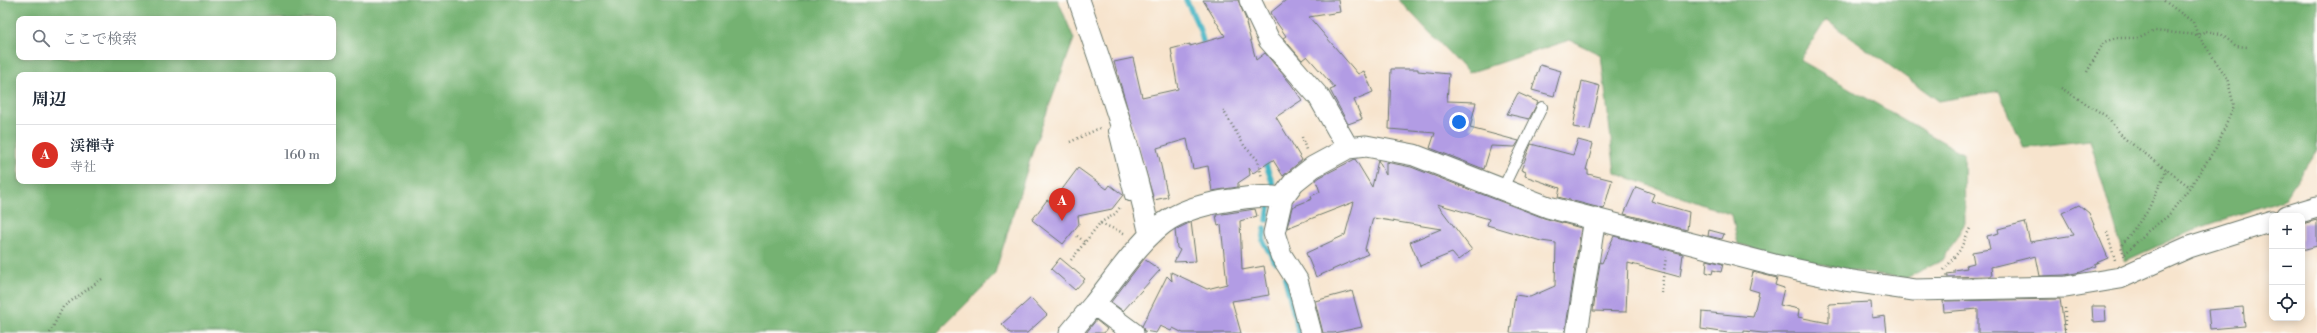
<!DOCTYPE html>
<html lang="ja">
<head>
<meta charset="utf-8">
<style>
	:root { --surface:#fff; --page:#f2f2f3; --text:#1f2937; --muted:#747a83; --line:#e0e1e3; --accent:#d93025 }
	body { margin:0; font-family:"Libre Bodoni","Noto Serif JP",serif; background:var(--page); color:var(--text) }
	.controls { position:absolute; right:12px; bottom:12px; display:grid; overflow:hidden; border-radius:8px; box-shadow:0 2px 10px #0003 }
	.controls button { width:36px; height:36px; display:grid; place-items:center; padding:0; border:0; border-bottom:1px solid var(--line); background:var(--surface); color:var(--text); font:20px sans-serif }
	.you { position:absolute; left:1459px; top:122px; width:14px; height:14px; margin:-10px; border:3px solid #fff; border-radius:50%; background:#1a73e8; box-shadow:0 0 0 6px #1a73e833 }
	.badge { display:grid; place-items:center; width:26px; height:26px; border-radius:50%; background:var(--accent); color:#fff; font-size:13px; font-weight:700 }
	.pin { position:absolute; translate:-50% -33px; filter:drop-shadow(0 1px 2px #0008) }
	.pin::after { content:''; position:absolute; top:21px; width:14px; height:12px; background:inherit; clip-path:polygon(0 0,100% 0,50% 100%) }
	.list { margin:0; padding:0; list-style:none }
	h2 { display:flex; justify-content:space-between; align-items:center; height:52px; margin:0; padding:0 16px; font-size:17px }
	h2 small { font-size:13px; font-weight:400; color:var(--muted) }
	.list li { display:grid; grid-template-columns:26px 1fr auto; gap:12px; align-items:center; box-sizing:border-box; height:60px; padding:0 16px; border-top:1px solid var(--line) }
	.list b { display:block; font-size:15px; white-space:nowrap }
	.list p { margin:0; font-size:13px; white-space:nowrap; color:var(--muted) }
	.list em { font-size:13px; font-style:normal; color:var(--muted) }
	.icon { flex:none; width:22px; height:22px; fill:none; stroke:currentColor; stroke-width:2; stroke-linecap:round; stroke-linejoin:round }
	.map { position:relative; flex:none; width:2317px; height:333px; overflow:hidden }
	.search { position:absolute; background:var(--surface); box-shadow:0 2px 10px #0003; left:16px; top:16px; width:320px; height:44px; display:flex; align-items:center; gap:10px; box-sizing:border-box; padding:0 14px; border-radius:8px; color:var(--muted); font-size:15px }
	.panel { position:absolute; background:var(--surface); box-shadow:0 2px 10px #0003; left:16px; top:72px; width:320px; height:112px; border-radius:8px }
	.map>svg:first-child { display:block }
</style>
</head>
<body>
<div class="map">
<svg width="2317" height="333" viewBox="0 0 2317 333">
	<rect width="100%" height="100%" fill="#fdfcf7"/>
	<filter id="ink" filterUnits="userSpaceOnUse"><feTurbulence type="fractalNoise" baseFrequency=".025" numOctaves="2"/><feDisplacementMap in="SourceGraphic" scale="8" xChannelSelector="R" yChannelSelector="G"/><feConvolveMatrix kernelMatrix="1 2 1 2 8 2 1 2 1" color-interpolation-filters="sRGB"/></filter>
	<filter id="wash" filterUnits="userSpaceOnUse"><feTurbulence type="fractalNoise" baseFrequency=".012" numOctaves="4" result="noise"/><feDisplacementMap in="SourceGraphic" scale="16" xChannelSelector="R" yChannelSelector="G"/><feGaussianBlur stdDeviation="0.9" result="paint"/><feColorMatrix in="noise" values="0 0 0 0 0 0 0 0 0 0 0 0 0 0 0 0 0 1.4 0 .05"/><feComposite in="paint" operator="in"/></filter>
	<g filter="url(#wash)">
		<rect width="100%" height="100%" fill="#f7e4cd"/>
		<path fill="#74b272" stroke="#4a7853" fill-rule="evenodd" d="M 0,0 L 1058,0 L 1074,39 L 1034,147 L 994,276 L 937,333 L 0,333 ZM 19,19 L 333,19 L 333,57 L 19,57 ZM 19,75 L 333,75 L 333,181 L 19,181 Z
			M 1399,0 L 2317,0 L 2317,150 L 2284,199 L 2193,230 L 2125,261 L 2090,140 L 2024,148 L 1999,91 L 1939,101 L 1826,20 L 1800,60 L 1964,154 L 1965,223 L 1943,260 L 1906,278 L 1846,270 L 1738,244 L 1732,215 L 1615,173 L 1601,55 L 1570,40 L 1468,73 Z"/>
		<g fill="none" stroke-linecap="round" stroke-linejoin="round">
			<path stroke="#49b6c5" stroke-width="5.5" d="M 1186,0 L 1199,27 L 1205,48
				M 1264,159 L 1273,184 L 1271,192
				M 1267,220 L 1270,201
				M 1265,228 L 1263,241 L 1275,262
				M 1285,278 L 1299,333"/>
		</g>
		<g id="blocks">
			<path fill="#b29ce4" d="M 1203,0 L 1238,0 L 1247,22 L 1246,23 L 1256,60 L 1265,53 L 1291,84 L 1302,100 L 1276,117 L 1302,160 L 1283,176 L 1273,160 L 1253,173 L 1249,168 L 1250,175 L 1238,183 L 1238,187 L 1212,191 L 1208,166 L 1193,169 L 1187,139 L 1157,148 L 1168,197 L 1154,200 L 1114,62 L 1133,58 L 1142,97 L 1178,89 L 1171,49 L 1190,44 L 1190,46 L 1225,36 Z
				M 1286,0 L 1338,0 L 1340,12 L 1309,17 L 1358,74 L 1364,71 L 1373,92 L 1354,100 L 1362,119 L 1348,124 L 1330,90 L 1335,88 L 1307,56 L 1302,60 L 1283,38 L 1286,36 L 1270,13 Z
				M 1540,65 L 1561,71 L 1554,96 L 1532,90 Z
				M 1391,69 L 1418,69 L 1418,71 L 1449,74 L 1447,101 L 1476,102 L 1470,128 L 1519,141 L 1515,147 L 1491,146 L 1484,169 L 1430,148 L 1435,133 L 1389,129 Z
				M 1582,81 L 1600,86 L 1590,130 L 1573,127 Z
				M 1518,93 L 1538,102 L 1529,119 L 1507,114 Z
				M 1578,140 L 1593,144 L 1586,170 L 1588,170 L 1588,174 L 1612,180 L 1604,209 L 1558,197 L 1560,188 L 1525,176 L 1526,172 L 1521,170 L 1531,144 L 1573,155 Z
				M 1355,159 L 1372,187 L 1378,160 L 1386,175 L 1386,162 L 1411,167 L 1544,218 L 1581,228 L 1565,333 L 1510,333 L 1515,295 L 1530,297 L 1555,286 L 1556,243 L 1541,241 L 1487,225 L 1489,219 L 1437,204 L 1472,250 L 1458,260 L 1452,253 L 1420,266 L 1410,242 L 1441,229 L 1373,218 L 1365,249 L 1368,254 L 1316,277 L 1306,253 L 1345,235 L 1354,202 L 1287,228 L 1292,207 L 1312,199 L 1311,196 L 1320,192 L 1316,180 L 1320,177 Z
				M 1078,168 L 1107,189 L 1110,185 L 1123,195 L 1112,209 L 1078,216 L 1079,224 L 1063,244 L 1032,220 L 1047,200 L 1052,203 Z
				M 1636,187 L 1654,194 L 1651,201 L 1689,212 L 1687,230 L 1624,214 Z
				M 2079,205 L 2089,213 L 2108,258 L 2094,264 L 2095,266 L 2081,272 L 2065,275 L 2040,276 L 2036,256 L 1991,267 L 1992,276 L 1947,277 L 1947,274 L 1954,273 L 1954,270 L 1967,268 L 1966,265 L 1974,263 L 1972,252 L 1990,249 L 1987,236 L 1999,233 L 1998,229 L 2025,222 L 2030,242 L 2074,235 L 2062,213 Z
				M 1255,209 L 1257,216 L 1240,221 L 1242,270 L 1264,266 L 1269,295 L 1232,301 L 1241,333 L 1183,333 L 1173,328 L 1171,331 L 1160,326 L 1156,333 L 1144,331 L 1142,326 L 1167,276 L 1172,281 L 1171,272 L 1207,289 L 1227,284 L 1221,225 L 1218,226 L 1216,215 Z
				M 2317,220 L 2317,246 L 2302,250 L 2302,224 Z
				M 1191,222 L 1196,261 L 1174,262 L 1180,250 L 1177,248 L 1175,230 Z
				M 1709,230 L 1724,234 L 1722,239 L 1708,236 Z
				M 1614,236 L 1683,254 L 1680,277 L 1628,263 L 1626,312 L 1593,311 L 1600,262 L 1602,263 Z
				M 1060,258 L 1085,279 L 1075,290 L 1051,269 Z
				M 1144,259 L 1160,270 L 1123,311 L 1111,302 Z
				M 1707,260 L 1723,264 L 1721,272 L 1713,270 L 1712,274 L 1706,272 Z
				M 1753,272 L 1777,278 L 1775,285 L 1784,288 L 1780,305 L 1799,309 L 1798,317 L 1829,323 L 1829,304 L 1871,302 L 1872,318 L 1885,316 L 1887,333 L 1763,333 L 1744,331 L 1744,333 L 1728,333 L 1701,329 L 1702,312 L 1753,317 L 1759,292 L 1749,289 Z
				M 1352,291 L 1362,327 L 1334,333 L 1323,333 L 1315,301 Z
				M 1031,298 L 1047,315 L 1027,333 L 1010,333 L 1002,324 Z
				M 2060,299 L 2065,333 L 1978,333 L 1978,309 L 1944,312 L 1943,301 Z
				M 2092,306 L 2105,306 L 2106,321 L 2093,322 Z
				M 2243,307 L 2245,326 L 2210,329 L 2208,310 Z
				M 1096,320 L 1107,329 L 1104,333 L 1086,333 Z"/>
		</g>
	</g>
	<g filter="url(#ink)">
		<use href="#blocks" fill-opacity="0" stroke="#6b776a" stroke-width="1"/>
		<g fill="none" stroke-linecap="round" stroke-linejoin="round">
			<g stroke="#6b776a" stroke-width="12">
				<path id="service" d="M 1114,131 L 1130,196
					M 1503,188 L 1542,107"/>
			</g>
			<g stroke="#6b776a" stroke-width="23">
				<path id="minor" d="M 1079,0 C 1106,78 1133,154 1150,235
					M 1250,0 L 1269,40 L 1319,97 L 1348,148
					M 2287,216 L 2317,207
					M 1094,304 C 1114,279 1143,235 1170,219 C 1188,208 1210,203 1231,200 C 1249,197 1264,195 1282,198
					M 1070,333 L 1094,304 L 1133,333
					M 1311,333 L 1297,280 L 1281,255 L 1274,233 L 1282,198 L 1294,182 L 1313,167 L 1348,148 L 1366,146 L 1414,155 L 1548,207 L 1774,265 L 1845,280 L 1914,290 L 2066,287 L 2120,278 L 2189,247 L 2272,221
					M 1577,333 L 1595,218"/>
			</g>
			<path stroke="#6b776a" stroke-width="2.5" stroke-dasharray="1 3" stroke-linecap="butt" d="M 2087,72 L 2104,42 L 2116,38 L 2139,38 L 2155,31 L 2198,35 L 2206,31 L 2221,34 L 2236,46 L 2248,47
				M 2061,88 L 2106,116 L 2124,138 L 2190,187
				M 1223,110 L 1245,147 L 1258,160 L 1262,178
				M 1302,137 L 1306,150
				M 1070,142 L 1100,128
				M 1100,223 L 1115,214 L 1121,206
				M 2107,232 L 2115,260
				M 1077,236 L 1085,242
				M 2125,254 L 2148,231 L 2168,216 L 2190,187 L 2217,146 L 2234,106 L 2227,78 L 2198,35 L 2193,22 L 2163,0
				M 2124,256 L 2121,246 L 2147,212 L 2167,169
				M 1071,260 L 1100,223 L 1126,234
				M 1944,270 L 1960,250 L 1971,226
				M 1661,293 L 1666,257
				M 50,333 L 63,307 L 102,279
				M 2065,333 L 2065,305"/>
			<use href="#service" stroke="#fff" stroke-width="10"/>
			<use href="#minor" stroke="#fff" stroke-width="21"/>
		</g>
	</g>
</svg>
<div class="controls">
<button>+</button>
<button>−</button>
<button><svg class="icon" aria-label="locate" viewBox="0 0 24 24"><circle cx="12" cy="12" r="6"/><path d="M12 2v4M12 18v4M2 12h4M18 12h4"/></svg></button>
</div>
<div class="you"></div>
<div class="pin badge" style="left:1062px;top:221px">A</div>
<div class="search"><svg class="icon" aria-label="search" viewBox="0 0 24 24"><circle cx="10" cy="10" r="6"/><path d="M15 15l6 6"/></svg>ここで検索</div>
<section class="panel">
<h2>周辺<small></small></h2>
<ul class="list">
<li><span class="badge">A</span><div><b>渓禅寺</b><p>寺社</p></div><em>160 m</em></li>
</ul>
</section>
</div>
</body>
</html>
